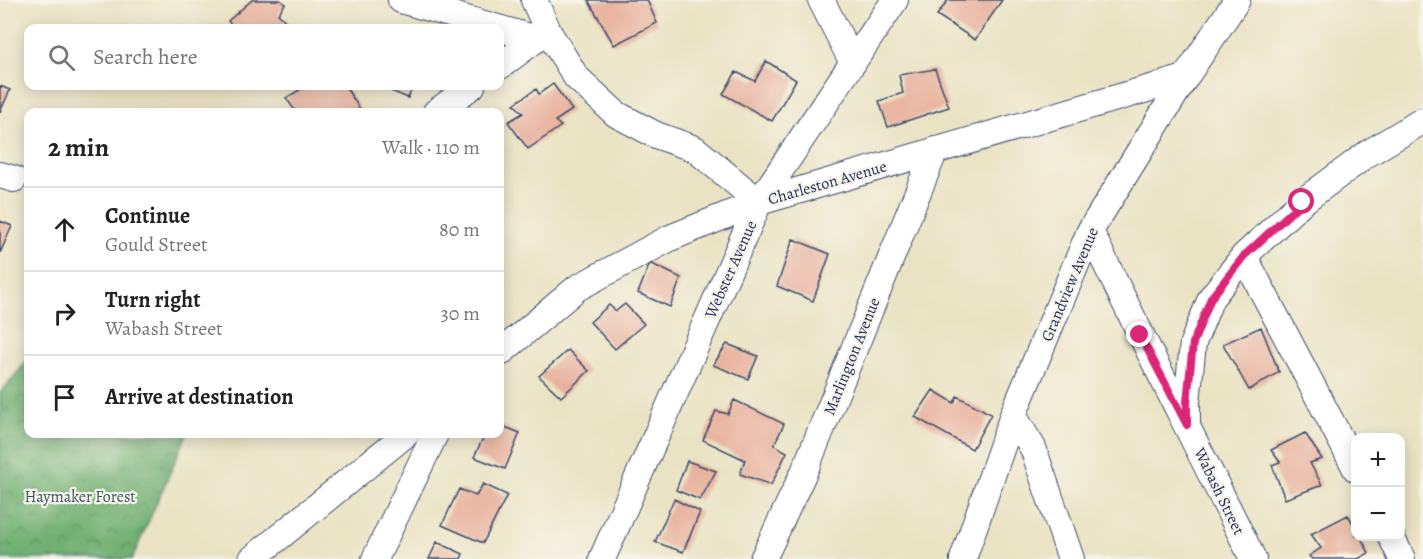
<!DOCTYPE html>
<html lang="en">
<head>
<meta charset="utf-8">
<style>
	:root { --surface:#fff; --page:#f2f2f2; --text:#222; --muted:#767676; --line:#e0e0e0 }
	body { margin:0; font-family:Alegreya,serif; background:var(--page); color:var(--text) }
	.controls { position:absolute; right:18px; bottom:18px; display:grid; overflow:hidden; border-radius:12px; box-shadow:0 3px 15px #0003 }
	.controls button { width:54px; height:54px; display:grid; place-items:center; padding:0; border:0; border-bottom:2px solid var(--line); background:var(--surface); color:var(--text); font:30px sans-serif }
	.stop { position:absolute; width:18px; height:18px; margin:-14px; border:4px solid #db2777; border-radius:50%; background:#fff }
	.stop.end { background:#db2777; border-color:#fff; box-shadow:0 2px 6px #0008 }
	.list { margin:0; padding:0; list-style:none }
	h2 { display:flex; justify-content:space-between; align-items:center; height:78px; margin:0; padding:0 24px; font-size:26px }
	h2 small { font-size:20px; font-weight:400; color:var(--muted) }
	.list li { display:grid; grid-template-columns:39px 1fr auto; gap:18px; align-items:center; box-sizing:border-box; height:84px; padding:0 24px; border-top:2px solid var(--line) }
	.list b { display:block; font-size:22px; white-space:nowrap }
	.list p { margin:0; font-size:20px; white-space:nowrap; color:var(--muted) }
	.list em { font-size:20px; font-style:normal; color:var(--muted) }
	.icon { flex:none; width:33px; height:33px; fill:none; stroke:currentColor; stroke-width:2; stroke-linecap:round; stroke-linejoin:round }
	.map { position:relative; flex:none; width:1423px; height:559px; overflow:hidden }
	.search { position:absolute; background:var(--surface); box-shadow:0 3px 15px #0003; left:24px; top:24px; width:480px; height:66px; display:flex; align-items:center; gap:15px; box-sizing:border-box; padding:0 21px; border-radius:12px; color:var(--muted); font-size:22px }
	.panel { position:absolute; background:var(--surface); box-shadow:0 3px 15px #0003; left:24px; top:108px; width:480px; height:330px; border-radius:12px }
	.map>svg:first-child { display:block }
</style>
</head>
<body>
<div class="map">
<svg width="1423" height="559" viewBox="0 0 1423 559">
	<defs>
		<pattern id="forest-crowns" width="20" height="18" patternUnits="userSpaceOnUse" patternTransform="scale(1.5)"><rect width="20" height="18" fill="#71b072"/><path d="M2 6a3 3 0 1 1 6 0M12 15a3 3 0 1 1 6 0" fill="none" stroke="#5c9061"/></pattern>
	</defs>
	<rect width="100%" height="100%" fill="#f7f3e8"/>
	<filter id="ink" filterUnits="userSpaceOnUse"><feTurbulence type="fractalNoise" baseFrequency=".0167" numOctaves="2"/><feDisplacementMap in="SourceGraphic" scale="12" xChannelSelector="R" yChannelSelector="G"/><feConvolveMatrix kernelMatrix="1 2 1 2 8 2 1 2 1" color-interpolation-filters="sRGB"/></filter>
	<filter id="wash" filterUnits="userSpaceOnUse"><feTurbulence type="fractalNoise" baseFrequency=".008" numOctaves="4" result="noise"/><feDisplacementMap in="SourceGraphic" scale="24" xChannelSelector="R" yChannelSelector="G"/><feGaussianBlur stdDeviation="1.35" result="paint"/><feColorMatrix in="noise" values="0 0 0 0 0 0 0 0 0 0 0 0 0 0 0 0 0 1.4 0 .05"/><feComposite in="paint" operator="in"/></filter>
	<g filter="url(#wash)">
		<rect width="100%" height="100%" fill="#eae3c3"/>
		<path fill="url(#forest-crowns)" stroke="#467068" stroke-width="1.5" d="M 28,360 L 28,434 L 187,434 L 132,559 L 0,559 L 0,393 Z"/>
		<g id="blocks">
			<path fill="#e8af9a" d="M 252,0 L 280,0 L 285,4 L 278,14 L 293,28 L 234,28 L 228,21 Z
				M 588,0 L 647,0 L 657,23 L 614,45 Z
				M 948,0 L 1002,0 L 975,40 L 937,15 Z
				M 766,61 L 796,80 L 772,121 L 723,94 L 736,72 L 755,81 Z
				M 935,69 L 949,107 L 888,127 L 879,101 L 903,93 L 899,75 Z
				M 553,84 L 572,110 L 555,121 L 561,126 L 528,149 L 508,122 L 523,113 L 514,104 L 536,89 L 539,94 Z
				M 0,86 L 10,90 L 0,112 Z
				M 306,86 L 345,86 L 362,112 L 330,112 L 328,110 L 325,112 L 296,112 L 286,98 Z
				M 388,86 L 413,86 L 408,98 L 386,89 Z
				M 0,221 L 12,226 L 0,253 Z
				M 793,239 L 830,254 L 813,301 L 777,286 Z
				M 650,263 L 681,278 L 670,307 L 638,293 Z
				M 625,304 L 644,324 L 615,349 L 590,322 L 609,305 L 616,311 Z
				M 1261,327 L 1279,372 L 1249,390 L 1223,344 Z
				M 727,344 L 758,356 L 748,379 L 713,365 Z
				M 568,350 L 589,371 L 561,397 L 539,376 Z
				M 933,390 L 954,403 L 957,396 L 991,414 L 972,449 L 915,417 Z
				M 734,400 L 784,424 L 774,445 L 787,452 L 771,485 L 740,474 L 745,460 L 703,440 L 716,411 L 728,414 Z
				M 500,425 L 520,433 L 505,469 L 474,457 L 485,434 L 500,434 Z
				M 1305,433 L 1322,459 L 1310,463 L 1322,485 L 1285,499 L 1272,465 L 1280,462 L 1271,450 Z
				M 687,461 L 716,471 L 700,500 L 676,490 Z
				M 483,484 L 507,495 L 483,543 L 442,525 L 459,489 L 476,496 Z
				M 674,499 L 700,512 L 683,552 L 655,542 Z
				M 1348,515 L 1356,528 L 1356,536 L 1360,536 L 1369,553 L 1358,559 L 1312,559 L 1309,556 L 1321,548 L 1311,534 Z
				M 437,542 L 463,554 L 461,559 L 429,559 Z"/>
		</g>
	</g>
	<g filter="url(#ink)">
		<use href="#blocks" fill-opacity="0" stroke="#3a4a6d" stroke-width="1.5"/>
		<g fill="none" stroke-linecap="round" stroke-linejoin="round">
			<g stroke="#3a4a6d" stroke-width="28">
				<path id="street" d="M 401,0 L 536,39 L 549,33 L 576,77 L 616,114 L 656,135 L 695,149 L 759,202
					M 534,0 L 549,33
					M 821,0 L 853,63
					M 500,66 L 536,39
					M 436,112 L 472,86
					M 0,175 L 14,179
					M 1090,231 C 1143,341 1199,449 1253,559
					M 1244,256 L 1356,469
					M 500,353 L 577,288 L 670,238 L 759,202 L 1185,78
					M 1013,415 L 1033,448 L 1071,559
					M 1187,425 L 1187,402 L 1193,343 L 1211,298 L 1244,256 L 1302,202 L 1367,154 L 1422,121
					M 1391,536 L 1402,559
					M 252,559 L 406,434
					M 375,559 L 435,434
					M 602,559 L 759,202 L 895,0
					M 763,559 L 804,472 L 935,150
					M 963,559 L 1013,415 L 1090,231 L 1185,78 L 1237,0"/>
			</g>
			<use href="#street" stroke="#fff" stroke-width="26"/>
		</g>
	</g>
	<g fill="none" stroke-linecap="round" stroke-linejoin="round" filter="url(#ink)">
		<path stroke="#db2777" stroke-width="8" d="M 1140,335 L 1187,425 L 1187,402 L 1193,343 L 1211,298 L 1244,256 L 1302,202"/>
	</g>
	<g text-anchor="middle" stroke-width="4.5" stroke-linejoin="round" paint-order="stroke">
		<g font-size="16" fill="#1b2f5e" stroke="#f7f3e8">
			<text transform="translate(827 182) rotate(-16)" y="6">Charleston Avenue</text>
			<text transform="translate(730 269) rotate(-66)" y="6">Webster Avenue</text>
			<text transform="translate(1069 284) rotate(-67)" y="6">Grandview Avenue</text>
			<text transform="translate(851 356) rotate(-68)" y="6">Marlington Avenue</text>
			<text transform="translate(1220 491) rotate(64)" y="6">Wabash Street</text>
		</g>
		<g font-size="16" fill="#375668" stroke="#f7f3e8">
			<text x="80" y="502">Haymaker Forest</text>
		</g>
	</g>
</svg>
<div class="controls">
<button>+</button>
<button>−</button>
</div>
<div class="stop" style="left:1302px;top:202px"></div>
<div class="stop end" style="left:1140px;top:335px"></div>
<div class="search"><svg class="icon" aria-label="search" viewBox="0 0 24 24"><circle cx="10" cy="10" r="6"/><path d="M15 15l6 6"/></svg>Search here</div>
<section class="panel">
<h2>2 min<small>Walk · 110 m</small></h2>
<ul class="list">
<li><svg class="icon" aria-label="ahead" viewBox="0 0 24 24"><path d="M12 20V5M6 11l6-6 6 6"/></svg><div><b>Continue</b><p>Gould Street</p></div><em>80 m</em></li>
<li><svg class="icon" aria-label="right" viewBox="0 0 24 24"><path d="M7 20v-9h11M14 6l5 5-5 5"/></svg><div><b>Turn right</b><p>Wabash Street</p></div><em>30 m</em></li>
<li><svg class="icon" aria-label="arrive" viewBox="0 0 24 24"><path d="M6 21V4h12l-3 4 3 4H6"/></svg><div><b>Arrive at destination</b></div></li>
</ul>
</section>
</div>
</body>
</html>
